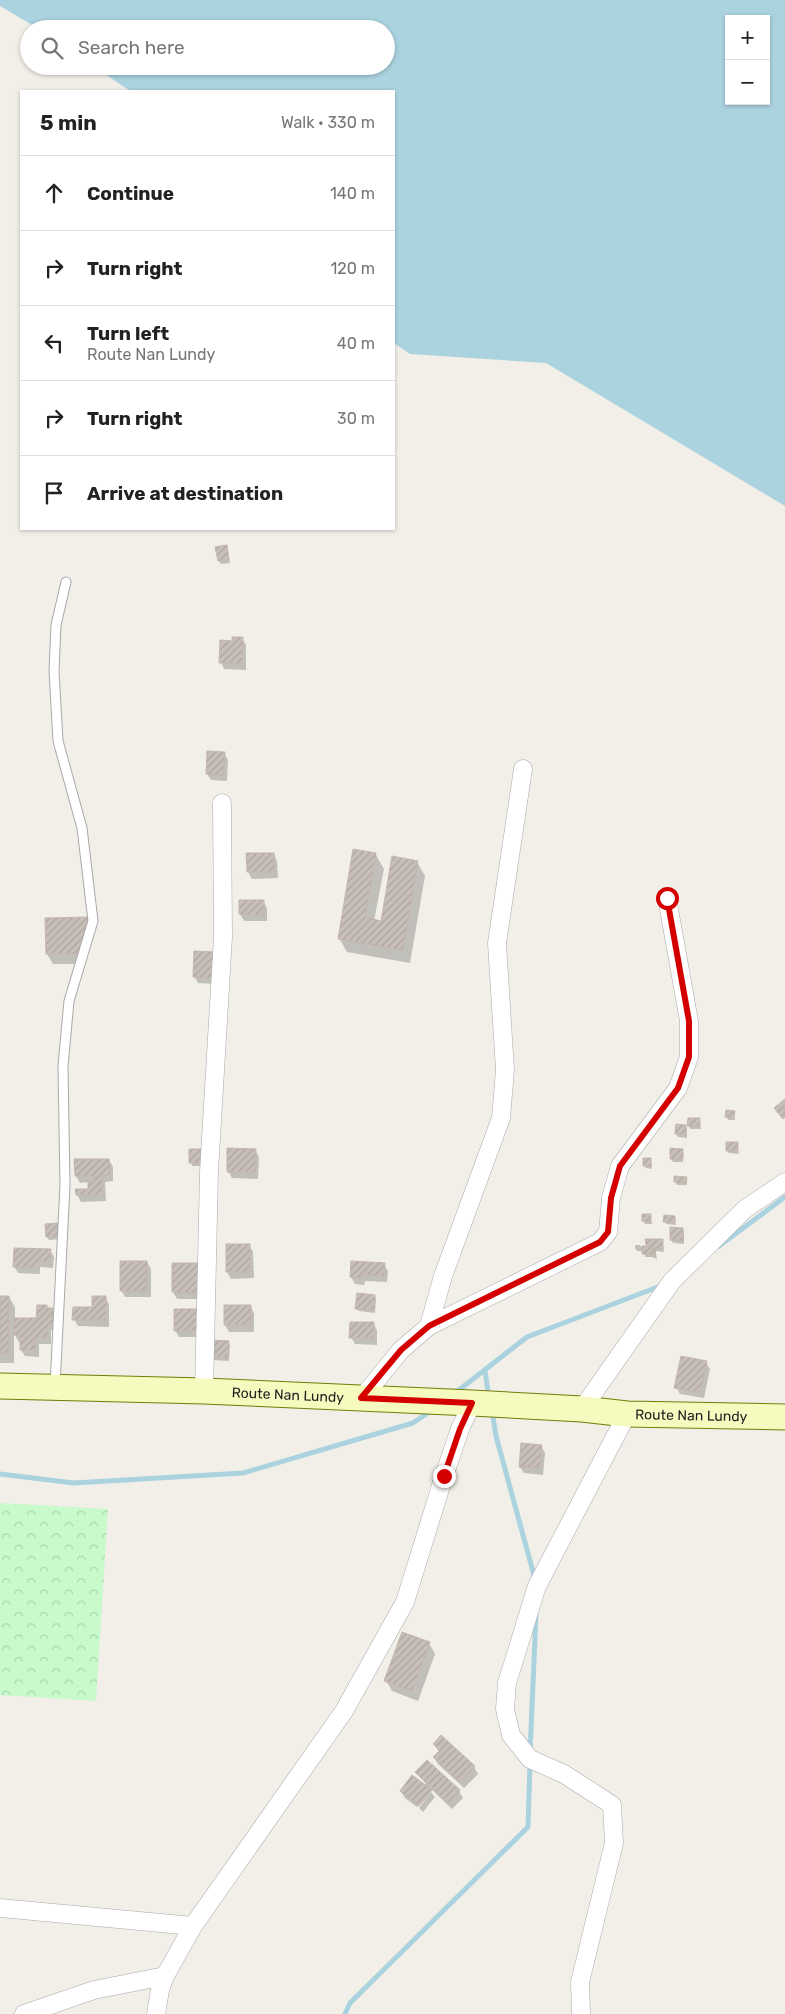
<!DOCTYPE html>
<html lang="en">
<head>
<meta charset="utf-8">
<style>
	:root { --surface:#fff; --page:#f6f6f6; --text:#222; --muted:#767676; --line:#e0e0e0 }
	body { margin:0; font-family:Rubik,sans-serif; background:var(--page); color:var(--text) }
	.controls { position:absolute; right:15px; top:15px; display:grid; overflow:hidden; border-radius:0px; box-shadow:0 1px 4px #0004 }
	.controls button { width:45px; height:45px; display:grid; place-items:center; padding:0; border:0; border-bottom:1px solid var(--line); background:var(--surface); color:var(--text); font:25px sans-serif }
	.stop { position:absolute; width:15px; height:15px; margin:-11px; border:4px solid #d40000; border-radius:50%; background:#fff }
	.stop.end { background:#d40000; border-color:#fff; box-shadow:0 1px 5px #0008 }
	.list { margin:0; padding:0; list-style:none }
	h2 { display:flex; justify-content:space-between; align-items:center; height:65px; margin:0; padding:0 20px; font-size:21px }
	h2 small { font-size:16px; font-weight:400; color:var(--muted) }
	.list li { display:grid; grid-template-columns:32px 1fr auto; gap:15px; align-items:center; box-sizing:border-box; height:75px; padding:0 20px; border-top:1px solid var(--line) }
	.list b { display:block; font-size:19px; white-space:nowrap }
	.list p { margin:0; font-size:16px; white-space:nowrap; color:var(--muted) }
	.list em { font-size:16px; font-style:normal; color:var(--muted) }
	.icon { flex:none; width:28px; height:28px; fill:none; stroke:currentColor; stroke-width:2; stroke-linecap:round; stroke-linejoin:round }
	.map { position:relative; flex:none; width:785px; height:2014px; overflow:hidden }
	.search { position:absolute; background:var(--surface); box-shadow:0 1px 4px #0004; left:20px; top:20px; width:375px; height:55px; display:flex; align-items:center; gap:12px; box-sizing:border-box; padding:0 18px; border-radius:28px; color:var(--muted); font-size:19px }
	.panel { position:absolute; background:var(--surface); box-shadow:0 1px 4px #0004; left:20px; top:90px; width:375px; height:440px; border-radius:0px }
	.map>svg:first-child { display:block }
</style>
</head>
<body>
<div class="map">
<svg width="785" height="2014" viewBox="0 0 785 2014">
	<defs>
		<pattern id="park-crowns" width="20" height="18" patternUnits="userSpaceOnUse" patternTransform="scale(1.25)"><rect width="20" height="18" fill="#c8facc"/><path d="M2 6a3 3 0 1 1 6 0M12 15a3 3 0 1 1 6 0" fill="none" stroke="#acd6af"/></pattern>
		<pattern id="building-hatch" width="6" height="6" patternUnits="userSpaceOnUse" patternTransform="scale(1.25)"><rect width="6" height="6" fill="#c7bfb8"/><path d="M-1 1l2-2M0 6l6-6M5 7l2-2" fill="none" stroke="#aba49e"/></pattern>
	</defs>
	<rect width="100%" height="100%" fill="#f2efe9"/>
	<path fill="url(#park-crowns)" d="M 0,1503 L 108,1509 L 96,1701 L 0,1695 Z"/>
	<path fill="#aad3df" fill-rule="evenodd" d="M 0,0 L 785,0 L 785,506 L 546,363 L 410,354 L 394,343 L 394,91 L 130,91 L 93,66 L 386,66 L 386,29 L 39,29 L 0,6 ZM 729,19 L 766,19 L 766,101 L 729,101 Z"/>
	<path fill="#0003" d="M 227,546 L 230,563 L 221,564 L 219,561 Z
		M 242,638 L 246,645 L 246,670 L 224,669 L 221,662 L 233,642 Z
		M 224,753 L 228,760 L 227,781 L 211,780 L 207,774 Z
		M 274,854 L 277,861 L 278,878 L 252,879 L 248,872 Z
		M 376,855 L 384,869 L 374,921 L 382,923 L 417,862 L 425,876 L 410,963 L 347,952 L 339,938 Z
		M 263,901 L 267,908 L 267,921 L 244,921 L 240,914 Z
		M 88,919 L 94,929 L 85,964 L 53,964 L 47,954 Z
		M 215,953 L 218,984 L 198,983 L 194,976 Z
		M 734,1112 L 735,1120 L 728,1120 L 726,1116 Z
		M 699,1119 L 701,1129 L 690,1129 L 689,1126 Z
		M 686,1126 L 687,1129 L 687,1138 L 678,1137 L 676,1134 Z
		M 737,1143 L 739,1154 L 729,1153 L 727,1150 Z
		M 255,1150 L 259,1157 L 258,1179 L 232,1178 L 228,1171 Z
		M 682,1150 L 684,1153 L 683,1162 L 673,1162 L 671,1159 Z
		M 190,1151 L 208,1166 L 192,1166 Z
		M 651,1159 L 652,1169 L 646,1168 L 644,1165 Z
		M 109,1160 L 113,1167 L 113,1181 L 105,1182 L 106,1201 L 81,1202 L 77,1195 L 89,1190 L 89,1182 L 80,1183 L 76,1176 Z
		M 686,1178 L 687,1185 L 677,1185 L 675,1182 Z
		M 650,1215 L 652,1224 L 645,1224 L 643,1220 Z
		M 675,1217 L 676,1225 L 666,1224 L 665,1221 Z
		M 58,1224 L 61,1239 L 49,1240 L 47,1237 Z
		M 683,1229 L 684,1232 L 684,1244 L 673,1243 L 671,1240 Z
		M 662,1240 L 664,1252 L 655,1251 L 657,1260 L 654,1257 L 645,1257 L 644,1251 L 637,1251 L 635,1248 L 635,1245 L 640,1245 L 644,1251 L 649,1247 L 647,1244 Z
		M 249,1245 L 253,1252 L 254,1278 L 231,1279 L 227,1272 Z
		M 50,1250 L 54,1257 L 53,1268 L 40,1267 L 40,1274 L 18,1273 L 14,1266 Z
		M 147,1262 L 151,1269 L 151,1297 L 125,1297 L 121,1290 Z
		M 204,1265 L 207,1299 L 177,1299 L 173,1292 Z
		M 384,1265 L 388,1271 L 387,1282 L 365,1281 L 364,1285 L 355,1284 L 351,1277 Z
		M 375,1296 L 376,1299 L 375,1313 L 359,1311 L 357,1308 Z
		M 0,1297 L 9,1297 L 15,1307 L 15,1319 L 38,1319 L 48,1310 L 52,1310 L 56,1316 L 56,1330 L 51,1330 L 51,1344 L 39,1344 L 39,1357 L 25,1356 L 21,1350 L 21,1342 L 19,1342 L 14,1334 L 14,1363 L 0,1363 Z
		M 105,1297 L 109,1304 L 109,1327 L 78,1326 L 74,1319 L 93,1309 Z
		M 225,1306 L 250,1306 L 254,1313 L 254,1332 L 229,1332 L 225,1325 Z
		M 199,1310 L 204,1337 L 179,1337 L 175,1330 Z
		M 373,1323 L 377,1330 L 377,1345 L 355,1344 L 351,1337 Z
		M 211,1342 L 228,1342 L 230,1345 L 229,1361 L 212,1360 Z
		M 706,1362 L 710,1369 L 704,1398 L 680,1394 L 676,1387 Z
		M 541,1446 L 545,1453 L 543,1475 L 524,1473 L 520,1467 Z
		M 429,1643 L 435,1654 L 418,1701 L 392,1691 L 386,1680 Z
		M 434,1744 L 474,1767 L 478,1774 L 464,1788 L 438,1764 L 434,1757 L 439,1752 Z
		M 416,1772 L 459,1791 L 463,1798 L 452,1809 L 430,1788 L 417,1807 L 405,1798 L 401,1791 L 426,1784 Z
		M 431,1792 L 435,1797 L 423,1812 L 419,1808 Z"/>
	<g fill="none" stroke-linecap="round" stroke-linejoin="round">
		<path stroke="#aad3df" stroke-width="5" d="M 719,1246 L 785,1197
			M 485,1371 L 489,1398
			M 455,1393 L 527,1337 L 663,1285
			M 492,1411 L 496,1436 L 535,1579
			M 0,1474 L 74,1483 L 243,1473 L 413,1423 L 432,1410
			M 530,1752 L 536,1615
			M 345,2014 L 350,2003 L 528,1827 L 530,1763"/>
	</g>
	<path fill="url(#building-hatch)" stroke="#c4b6ab" d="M 227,545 L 229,560 L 218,561 L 215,547 Z
		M 232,637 L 243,637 L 242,663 L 219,663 L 220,640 L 232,641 Z
		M 207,751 L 225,752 L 223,775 L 206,774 Z
		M 353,849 L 376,853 L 365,917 L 381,921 L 392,856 L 418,861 L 403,950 L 338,939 Z
		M 246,853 L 274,853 L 274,872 L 247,872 Z
		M 239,900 L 264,900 L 264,915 L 239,914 Z
		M 89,917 L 80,953 L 46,954 L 45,918 Z
		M 194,951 L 216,952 L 214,978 L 193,977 Z
		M 785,1099 L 785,1117 L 783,1119 L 774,1108 Z
		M 726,1110 L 735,1111 L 734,1117 L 725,1117 Z
		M 688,1118 L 700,1118 L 700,1126 L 687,1126 Z
		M 676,1124 L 686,1125 L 686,1135 L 675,1134 Z
		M 726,1142 L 738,1142 L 738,1151 L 726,1151 Z
		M 227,1148 L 256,1149 L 255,1172 L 227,1172 Z
		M 670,1148 L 683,1149 L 682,1159 L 670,1159 Z
		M 189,1149 L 207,1149 L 207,1163 L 189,1163 Z
		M 643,1158 L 651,1158 L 651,1166 L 643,1166 Z
		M 74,1159 L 109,1159 L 110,1175 L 102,1175 L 102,1195 L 76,1195 L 75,1189 L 88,1189 L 88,1182 L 94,1182 L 94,1176 L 75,1176 Z
		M 674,1176 L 687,1177 L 686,1183 L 674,1182 Z
		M 642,1214 L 651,1214 L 651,1222 L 642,1221 Z
		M 664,1215 L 675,1216 L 675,1222 L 663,1222 Z
		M 58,1223 L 60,1236 L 46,1237 L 45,1224 Z
		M 670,1227 L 683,1228 L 683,1241 L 670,1240 Z
		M 645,1239 L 663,1239 L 663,1249 L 649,1248 L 649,1245 L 646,1245 Z
		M 226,1244 L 250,1244 L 250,1272 L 226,1272 Z
		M 642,1246 L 649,1246 L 649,1249 L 655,1249 L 656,1257 L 652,1257 L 652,1254 L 642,1254 Z
		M 14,1248 L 51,1249 L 50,1261 L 37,1261 L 37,1267 L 13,1267 Z
		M 120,1261 L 147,1261 L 147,1291 L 120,1291 Z
		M 351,1261 L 385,1263 L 384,1276 L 361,1274 L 361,1278 L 350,1277 Z
		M 172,1263 L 204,1263 L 204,1293 L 172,1292 Z
		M 357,1293 L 375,1295 L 374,1310 L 355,1309 Z
		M 0,1296 L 9,1296 L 8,1353 L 0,1353 Z
		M 92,1296 L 106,1296 L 106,1320 L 72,1320 L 73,1307 L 92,1307 Z
		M 37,1305 L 47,1305 L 47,1308 L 53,1308 L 53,1324 L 48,1324 L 47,1338 L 36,1337 L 35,1350 L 20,1350 L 20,1335 L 14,1335 L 14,1318 L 36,1318 Z
		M 224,1305 L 251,1305 L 251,1325 L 224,1325 Z
		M 174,1309 L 200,1309 L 200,1330 L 174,1331 Z
		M 350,1322 L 374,1322 L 374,1338 L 349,1338 Z
		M 210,1340 L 229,1341 L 228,1358 L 209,1358 Z
		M 681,1356 L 707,1361 L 700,1392 L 674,1388 Z
		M 521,1443 L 542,1445 L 540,1468 L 519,1467 Z
		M 402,1632 L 430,1642 L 412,1691 L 384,1681 Z
		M 441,1735 L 475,1766 L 460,1782 L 433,1757 L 440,1750 L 433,1744 Z
		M 427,1760 L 460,1790 L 448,1803 L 415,1772 Z
		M 412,1775 L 432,1790 L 419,1806 L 400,1791 Z"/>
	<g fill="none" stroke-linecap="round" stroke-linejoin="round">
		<g stroke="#a9a9a9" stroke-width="11">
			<path id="lane" d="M 55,1386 L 65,1185 L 63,1066 L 69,1001 L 93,921 L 82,828 L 58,741 L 54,671 L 56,625 L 66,582"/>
		</g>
		<g stroke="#a9a9a9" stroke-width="19">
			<path id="street" d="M 429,1326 L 443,1276 L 501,1118 L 505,1070 L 497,943 L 523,769
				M 204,1391 L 209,1172 L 223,937 L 222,803
				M 361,1399 L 401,1350 L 429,1326 L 600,1242 L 608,1232 L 611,1198 L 620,1166 L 678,1088 L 689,1057 L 689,1021 L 667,898
				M 582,1409 L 672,1281 L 745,1209 L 785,1182
				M 0,1908 L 193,1926
				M 24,2014 L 94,1990 L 165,1976 L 193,1926 L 344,1711 L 405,1602 L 444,1476 L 460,1429 L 472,1403
				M 156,2014 L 160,1990 L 165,1976
				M 581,2014 L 580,1982 L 614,1843 L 612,1805 L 564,1774 L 530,1759 L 511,1735 L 505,1709 L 507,1683 L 537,1586 L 627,1414"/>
		</g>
		<g stroke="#707d05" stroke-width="27">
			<g id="secondary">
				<path id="s1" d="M 0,1386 L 204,1391 L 472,1403 L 582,1409 L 627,1414 L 785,1417"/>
			</g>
		</g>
		<use href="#lane" stroke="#fff" stroke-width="9"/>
		<use href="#street" stroke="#fff" stroke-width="18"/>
		<use href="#secondary" stroke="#f7fabf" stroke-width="25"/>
	</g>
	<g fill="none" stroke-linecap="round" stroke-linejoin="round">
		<path stroke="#d40000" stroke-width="6" d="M 444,1476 L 460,1429 L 472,1403 L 361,1398 L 401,1350 L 429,1326 L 600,1242 L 608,1232 L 611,1198 L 620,1166 L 678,1088 L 689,1057 L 689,1021 L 667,898"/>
	</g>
	<g text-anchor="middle" stroke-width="5" stroke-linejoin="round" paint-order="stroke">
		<g font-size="14" fill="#222" stroke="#fff">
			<text dy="5" stroke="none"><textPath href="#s1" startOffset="288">Route Nan Lundy</textPath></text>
			<text dy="5" stroke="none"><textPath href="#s1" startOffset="692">Route Nan Lundy</textPath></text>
		</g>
	</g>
</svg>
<div class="controls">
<button>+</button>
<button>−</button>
</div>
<div class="stop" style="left:667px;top:898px"></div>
<div class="stop end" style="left:444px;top:1476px"></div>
<div class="search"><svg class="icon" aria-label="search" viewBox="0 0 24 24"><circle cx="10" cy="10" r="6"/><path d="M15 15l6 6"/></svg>Search here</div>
<section class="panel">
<h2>5 min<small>Walk · 330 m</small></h2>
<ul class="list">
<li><svg class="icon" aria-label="ahead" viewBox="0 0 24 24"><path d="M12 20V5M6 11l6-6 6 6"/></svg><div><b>Continue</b></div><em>140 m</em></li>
<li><svg class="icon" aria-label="right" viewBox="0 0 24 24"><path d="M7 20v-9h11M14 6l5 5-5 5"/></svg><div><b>Turn right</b></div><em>120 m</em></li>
<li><svg class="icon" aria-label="left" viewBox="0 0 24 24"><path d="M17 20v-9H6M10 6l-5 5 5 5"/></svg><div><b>Turn left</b><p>Route Nan Lundy</p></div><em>40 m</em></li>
<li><svg class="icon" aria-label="right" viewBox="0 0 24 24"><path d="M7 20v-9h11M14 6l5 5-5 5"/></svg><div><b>Turn right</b></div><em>30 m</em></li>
<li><svg class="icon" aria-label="arrive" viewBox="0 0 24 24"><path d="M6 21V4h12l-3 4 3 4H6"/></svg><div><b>Arrive at destination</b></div></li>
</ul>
</section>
</div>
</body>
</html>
